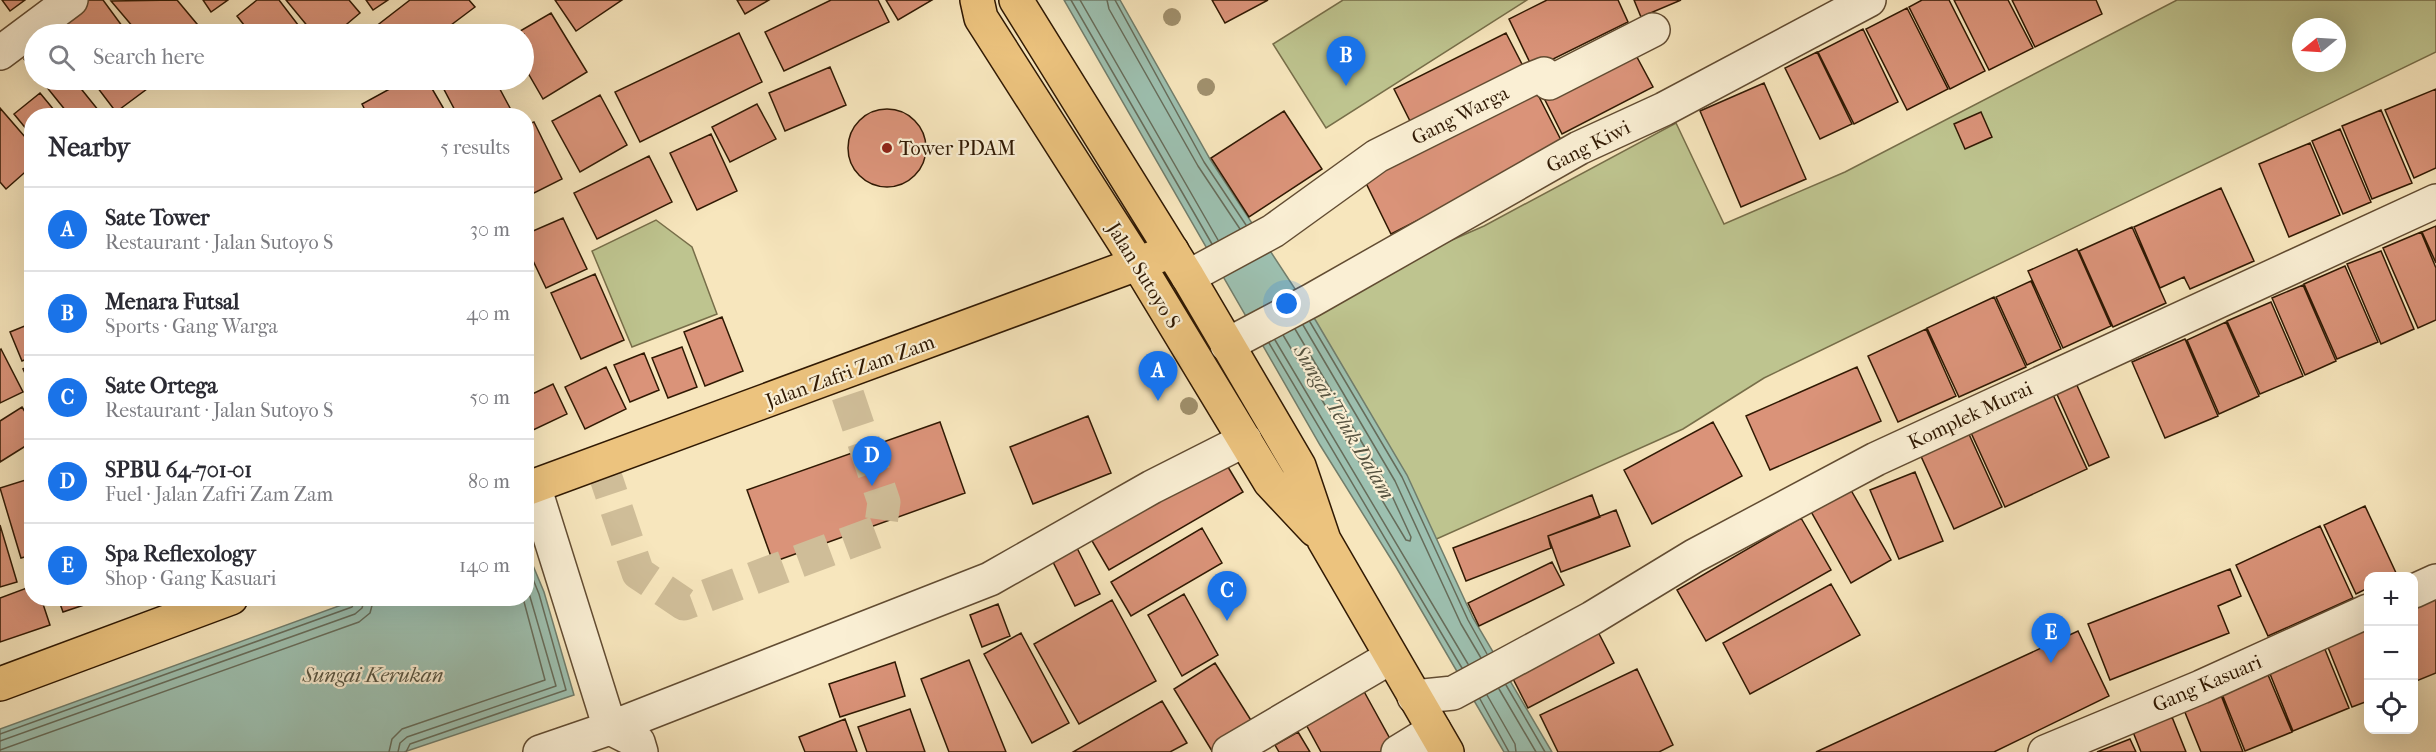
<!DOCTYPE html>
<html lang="en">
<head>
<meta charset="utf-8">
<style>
	:root { --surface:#fff; --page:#f2f2f3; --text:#2b2b33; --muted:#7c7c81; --line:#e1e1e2; --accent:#1a73e8 }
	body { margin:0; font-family:"IM FELL French Canon",serif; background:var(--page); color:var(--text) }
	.controls { position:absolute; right:18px; bottom:18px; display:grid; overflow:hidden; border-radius:12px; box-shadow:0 6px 24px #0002 }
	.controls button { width:54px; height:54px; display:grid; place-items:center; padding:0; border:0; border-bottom:2px solid var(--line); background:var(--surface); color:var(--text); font:30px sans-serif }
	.compass { position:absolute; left:2292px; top:18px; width:54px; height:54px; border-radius:50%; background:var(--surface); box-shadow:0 6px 24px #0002; rotate:252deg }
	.you { position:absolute; left:1287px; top:304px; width:21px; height:21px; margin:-15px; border:4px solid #fff; border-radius:50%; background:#1a73e8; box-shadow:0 0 0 9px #1a73e833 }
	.badge { display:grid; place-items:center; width:39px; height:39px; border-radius:50%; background:var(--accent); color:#fff; font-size:20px; font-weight:700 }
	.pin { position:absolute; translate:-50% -50px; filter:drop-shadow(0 2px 3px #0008) }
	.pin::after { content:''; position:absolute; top:32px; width:21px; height:18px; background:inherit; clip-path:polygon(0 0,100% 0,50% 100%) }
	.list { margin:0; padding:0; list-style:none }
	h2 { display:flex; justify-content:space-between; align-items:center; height:78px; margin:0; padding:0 24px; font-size:26px }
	h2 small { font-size:20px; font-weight:400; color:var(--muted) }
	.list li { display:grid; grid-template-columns:39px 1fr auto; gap:18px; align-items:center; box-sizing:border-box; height:84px; padding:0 24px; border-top:2px solid var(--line) }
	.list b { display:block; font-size:22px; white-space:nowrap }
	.list p { margin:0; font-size:20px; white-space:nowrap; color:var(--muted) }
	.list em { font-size:20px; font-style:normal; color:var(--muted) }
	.icon { flex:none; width:33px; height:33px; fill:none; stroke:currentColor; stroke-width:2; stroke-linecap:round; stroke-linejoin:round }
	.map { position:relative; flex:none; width:2436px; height:752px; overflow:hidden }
	.search { position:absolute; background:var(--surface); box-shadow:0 6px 24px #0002; left:24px; top:24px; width:510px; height:66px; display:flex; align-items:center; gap:15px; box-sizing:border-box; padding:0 21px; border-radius:33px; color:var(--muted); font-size:22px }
	.panel { position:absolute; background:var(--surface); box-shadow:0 6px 24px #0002; left:24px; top:108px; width:510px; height:498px; border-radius:24px }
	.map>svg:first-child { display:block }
</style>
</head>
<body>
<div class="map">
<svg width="2436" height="752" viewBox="0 0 2436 752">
	<rect width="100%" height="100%" fill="#f7e6bd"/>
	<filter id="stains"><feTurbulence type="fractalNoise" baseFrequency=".00333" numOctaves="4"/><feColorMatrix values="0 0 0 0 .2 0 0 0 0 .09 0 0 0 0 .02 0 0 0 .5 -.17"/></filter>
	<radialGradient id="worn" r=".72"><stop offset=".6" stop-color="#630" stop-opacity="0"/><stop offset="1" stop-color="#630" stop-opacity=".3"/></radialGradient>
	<path fill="#bec48f" stroke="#776e49" stroke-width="1.5" fill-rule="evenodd" d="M 1343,0 L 1527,0 L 1326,128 L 1273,44 Z
		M 2177,0 L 2436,0 L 2436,52 L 1764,378 L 1683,429 L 1432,541 L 1299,317 L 1381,271 L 1484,226 L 1676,123 L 1724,224 L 1845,172 ZM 2301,27 L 2337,27 L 2337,63 L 2301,63 Z
		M 656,220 L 692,247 L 717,314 L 632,347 L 592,251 Z"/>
	<path fill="#9dc0b0" stroke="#717d6b" stroke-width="1.5" d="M 1064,0 L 1120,0 L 1210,159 L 1316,321 L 1407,475 L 1473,618 L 1552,752 L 1504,752 L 1396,567 L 1320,445 Z
		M 527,551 L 544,592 L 574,695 L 404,752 L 0,752 L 0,729 L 358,599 L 526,598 Z"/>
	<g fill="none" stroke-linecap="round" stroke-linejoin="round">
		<path stroke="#666c5a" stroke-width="1.5" d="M 1071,0 L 1212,244
			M 1080,0 L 1218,240
			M 1107,0 L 1109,9 L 1198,166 L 1240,229
			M 1115,0 L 1204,162 L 1246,225
			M 1310,322 L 1402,477 L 1468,620 L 1487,654
			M 1303,325 L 1395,481 L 1461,624 L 1481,658
			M 1283,335 L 1406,540 L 1410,541 L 1411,537 L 1387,485 L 1295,329
			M 1275,340 L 1468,664
			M 1269,343 L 1462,668
			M 1506,685 L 1545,752
			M 1499,689 L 1536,752
			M 1487,695 L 1515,744 L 1516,752
			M 1480,699 L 1509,752
			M 0,734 L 352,607 L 357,598
			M 0,741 L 355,614 L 362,608 L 365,598
			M 0,750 L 359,622 L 370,613 L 374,598
			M 389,752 L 392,739 L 402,729 L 545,680 L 523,598
			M 398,752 L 400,743 L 407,737 L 556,686 L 526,583
			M 406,752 L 410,744 L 566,690 L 539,594 L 526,562"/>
	</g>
	<path fill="#da9379" stroke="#301903" stroke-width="1.5" d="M 2,0 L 25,0 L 10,11 Z
		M 88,0 L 103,0 L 128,34 L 51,34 L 48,30 Z
		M 177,0 L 202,30 L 197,34 L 139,34 L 111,1 Z
		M 203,0 L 228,0 L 211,12 Z
		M 257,0 L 279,0 L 305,34 L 251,34 L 237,16 Z
		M 286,0 L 349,0 L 360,13 L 335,34 L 314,34 Z
		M 366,0 L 388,0 L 373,10 Z
		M 410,0 L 469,0 L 475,7 L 439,34 L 366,34 Z
		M 555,0 L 622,0 L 576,31 Z
		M 737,0 L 769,0 L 745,14 Z
		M 831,0 L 878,0 L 889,22 L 784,71 L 765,32 Z
		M 886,0 L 932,0 L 898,20 Z
		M 1212,0 L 1268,0 L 1225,23 Z
		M 1547,0 L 1618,0 L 1628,22 L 1533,69 L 1509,19 Z
		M 1634,0 L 1681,0 L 1641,17 Z
		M 1922,0 L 1949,0 L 1985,71 L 1950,89 L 1909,7 Z
		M 1954,0 L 2008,0 L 2033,48 L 1989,70 Z
		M 2012,0 L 2096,0 L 2102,14 L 2035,47 Z
		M 1907,8 L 1948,89 L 1907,110 L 1866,29 Z
		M 551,13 L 587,72 L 543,99 L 524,66 L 524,34 L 515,34 Z
		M 1863,29 L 1898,102 L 1854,124 L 1818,52 Z
		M 739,33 L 762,82 L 640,142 L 615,92 Z
		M 1506,33 L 1526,72 L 1414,129 L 1394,89 Z
		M 1631,46 L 1653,87 L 1562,134 L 1541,92 Z
		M 34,50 L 34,71 L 24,59 Z
		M 1817,52 L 1852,124 L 1820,139 L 1785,68 Z
		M 830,67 L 846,105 L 785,131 L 769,93 Z
		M 41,80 L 74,80 L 103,116 L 70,116 Z
		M 99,80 L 159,80 L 116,112 L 94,83 Z
		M 364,80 L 382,80 L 371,88 Z
		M 406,80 L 427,80 L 448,116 L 368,116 L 362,104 Z
		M 439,80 L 495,80 L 510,108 L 495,116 L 458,116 Z
		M 1764,83 L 1806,179 L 1741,207 L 1700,111 Z
		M 2436,89 L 2436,168 L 2414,178 L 2385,110 Z
		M 1536,91 L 1564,146 L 1391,234 L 1363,177 Z
		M 40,93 L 59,116 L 32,116 L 32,136 L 14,114 Z
		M 600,95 L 627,145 L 580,172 L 552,121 Z
		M 757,104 L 776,139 L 730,162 L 712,127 Z
		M 0,108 L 32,145 L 32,166 L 6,189 L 0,182 Z
		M848 148a39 39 0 1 1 78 0a39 39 0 1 1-78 0Z
		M 2381,110 L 2412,183 L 2372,199 L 2342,126 Z
		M 1284,111 L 1322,169 L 1249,217 L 1211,158 Z
		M 1981,112 L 1992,137 L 1965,149 L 1954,124 Z
		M 534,122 L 562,179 L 526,197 L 526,125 Z
		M 2340,129 L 2371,202 L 2343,214 L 2312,141 Z
		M 711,134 L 737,191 L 697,210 L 670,153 Z
		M 2310,143 L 2340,215 L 2289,237 L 2259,164 Z
		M 649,156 L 672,202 L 597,239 L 574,193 Z
		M 2221,188 L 2254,261 L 2190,289 L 2184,277 L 2160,288 L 2134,227 Z
		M 563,218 L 587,269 L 546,288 L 526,246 L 526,234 Z
		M 2436,226 L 2436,263 L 2422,232 Z
		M 2132,227 L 2166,303 L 2113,327 L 2079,251 Z
		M 2421,232 L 2436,268 L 2436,320 L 2418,328 L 2383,248 Z
		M 2077,249 L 2111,326 L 2063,348 L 2028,271 Z
		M 2381,251 L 2414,329 L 2381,344 L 2347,264 Z
		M 2345,266 L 2378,342 L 2337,359 L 2304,284 Z
		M 595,274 L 624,340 L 581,359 L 551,293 Z
		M 2031,281 L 2061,349 L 2027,365 L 1996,297 Z
		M 2303,285 L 2336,361 L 2305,375 L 2272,298 Z
		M 1994,297 L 2026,367 L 1959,397 L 1927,328 Z
		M 2271,302 L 2303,376 L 2260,394 L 2227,321 Z
		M 722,317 L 743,371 L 705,386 L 684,332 Z
		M 2226,322 L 2259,396 L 2219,414 L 2187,340 Z
		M 32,323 L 32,357 L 22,361 L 10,332 Z
		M 1926,329 L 1956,396 L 1898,422 L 1868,356 Z
		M 2185,339 L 2218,416 L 2165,438 L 2132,362 Z
		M 682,347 L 697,387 L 668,398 L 652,358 Z
		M 1,349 L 23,392 L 0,403 L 0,350 Z
		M 644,353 L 659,390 L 630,402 L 614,365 Z
		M 32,365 L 32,389 L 23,369 Z
		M 606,367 L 626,409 L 585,429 L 565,387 Z
		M 1857,367 L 1881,421 L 1770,470 L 1746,416 Z
		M 2071,372 L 2109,457 L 2089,466 L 2051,381 Z
		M 553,384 L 567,414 L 531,431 L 526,420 L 526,397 Z
		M 2049,386 L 2087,469 L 2005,507 L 1967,424 Z
		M 22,407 L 32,423 L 32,442 L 0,462 L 0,421 Z
		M 1088,416 L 1111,473 L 1033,504 L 1010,447 Z
		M 940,422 L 965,493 L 773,562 L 747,490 Z
		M 1713,422 L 1742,476 L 1652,524 L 1624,470 Z
		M 1968,432 L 2002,507 L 1954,529 L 1920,454 Z
		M 1222,457 L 1243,492 L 1109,570 L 1088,534 Z
		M 1915,472 L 1943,541 L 1899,559 L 1870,490 Z
		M 32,478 L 32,555 L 21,558 L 0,488 Z
		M 1848,485 L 1891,560 L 1851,583 L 1809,508 Z
		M 1592,495 L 1600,517 L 1548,536 L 1551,548 L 1466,581 L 1453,548 Z
		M 2365,506 L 2397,575 L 2368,576 L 2368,588 L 2356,594 L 2324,525 Z
		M 1616,510 L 1630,546 L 1561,572 L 1548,536 Z
		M 1801,518 L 1831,570 L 1706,641 L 1677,590 Z
		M 0,525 L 17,582 L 0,587 Z
		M 2320,526 L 2353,598 L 2268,636 L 2236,565 Z
		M 1202,528 L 1222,563 L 1131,616 L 1111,582 Z
		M 1077,548 L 1100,594 L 1075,606 L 1052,560 Z
		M 1552,562 L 1564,585 L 1479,626 L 1468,603 Z
		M 2230,569 L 2241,596 L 2218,606 L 2229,633 L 2110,680 L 2088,624 Z
		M 1831,584 L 1860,635 L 1750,694 L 1723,643 Z
		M 32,586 L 32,598 L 41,598 L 50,625 L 0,642 L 0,598 Z
		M 1184,594 L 1218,655 L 1182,676 L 1148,615 Z
		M 2436,597 L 2436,673 L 2414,682 L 2414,599 Z
		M 58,598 L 88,598 L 90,603 L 63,612 Z
		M 1112,600 L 1156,681 L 1079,724 L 1034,644 Z
		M 998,604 L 1010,636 L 982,647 L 970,615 Z
		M 2368,622 L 2368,701 L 2352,707 L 2325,640 Z
		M 1594,624 L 1614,663 L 1528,708 L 1508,669 Z
		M 2078,631 L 2109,696 L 1994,752 L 1816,752 Z
		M 1021,633 L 1069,723 L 1032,743 L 984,654 Z
		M 2324,647 L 2349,708 L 2293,731 L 2268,669 Z
		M 969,660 L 1006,752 L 949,752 L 921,679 Z
		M 895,662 L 905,696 L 840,717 L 829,684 Z
		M 1215,663 L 1254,725 L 1212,751 L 1174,689 Z
		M 1637,669 L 1673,745 L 1659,752 L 1558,752 L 1540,715 Z
		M 2266,670 L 2292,732 L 2245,751 L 2220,689 Z
		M 1361,686 L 1394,746 L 1383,752 L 1321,752 L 1303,719 Z
		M 2219,690 L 2243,752 L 2201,752 L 2182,705 Z
		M 1162,701 L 1187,743 L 1170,752 L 1073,752 Z
		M 910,709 L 925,752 L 867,752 L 858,727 Z
		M 2172,717 L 2186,752 L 2141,752 L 2133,732 Z
		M 845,719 L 857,752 L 805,752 L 799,737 Z
		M 1298,732 L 1310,752 L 1279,752 L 1275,745 Z
		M 2130,739 L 2136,752 L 2097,752 Z"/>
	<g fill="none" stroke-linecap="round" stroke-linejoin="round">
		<path stroke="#cfbd98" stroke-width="33" stroke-dasharray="33 16" stroke-linecap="butt" d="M 601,463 L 638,573 L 684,604 L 880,531 L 884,502 L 841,375"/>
		<g stroke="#624c32" stroke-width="36">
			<path id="minor" d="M 0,53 L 71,0
				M 1188,277 L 1273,231 L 1377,156 L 1529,80 L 1544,74 L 1549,83 L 1653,30
				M 1227,345 L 1312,300 L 1579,148 L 1664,109 L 1869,0
				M 534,486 L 610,728 L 638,742 L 641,752
				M 2414,591 L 2436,581
				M 1414,697 L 1453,693 L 1592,618 L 1694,556 L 1876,459 L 2436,201
				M 540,752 L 610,728 L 990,579 L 1152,487 L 1245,440
				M 1229,752 L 1391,657
				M 1398,752 L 1434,730
				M 2045,752 L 2201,687 L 2368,611"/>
		</g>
		<g stroke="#301903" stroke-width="36">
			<path id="major" d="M 526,489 L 1172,251
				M 0,684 L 231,598"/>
		</g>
		<g stroke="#301903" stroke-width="36">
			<path id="highway" d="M 977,0 L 981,18 L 1138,264 L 1270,482 L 1315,530
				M 1016,0 L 1188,277 L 1299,466 L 1324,540 L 1447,752"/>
		</g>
		<use href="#minor" stroke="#faefd4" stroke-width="33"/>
		<use href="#major" stroke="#ecc37e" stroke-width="33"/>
		<use href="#highway" stroke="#ecc37e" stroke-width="33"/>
	</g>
	<g fill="#a1916e">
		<circle cx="1172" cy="17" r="9"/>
		<circle cx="1206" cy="87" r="9"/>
		<circle cx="1189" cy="406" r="9"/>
	</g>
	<circle fill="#8f2418" stroke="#faefd4" stroke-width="2" cx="887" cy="148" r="6"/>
	<g text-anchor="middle" stroke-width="4.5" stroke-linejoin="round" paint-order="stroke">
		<g font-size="20" fill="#301903" stroke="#faefd4">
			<text transform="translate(1460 115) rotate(-27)" y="7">Gang Warga</text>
			<text transform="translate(1588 146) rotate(-27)" y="7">Gang Kiwi</text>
			<text transform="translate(1144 275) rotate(58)" y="7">Jalan Sutoyo S</text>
			<text transform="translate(850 371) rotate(-20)" y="7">Jalan Zafri Zam Zam</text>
			<text transform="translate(1970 415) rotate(-25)" y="7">Komplek Murai</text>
			<text transform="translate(2207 683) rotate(-23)" y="7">Gang Kasuari</text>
		</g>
		<g font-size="20" fill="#301903" stroke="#faefd4" text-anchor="start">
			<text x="899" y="155">Tower PDAM</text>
		</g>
		<g font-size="21" font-style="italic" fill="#565340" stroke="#faefd4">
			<text transform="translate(1344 422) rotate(59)" y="7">Sungai Teluk Dalam</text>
			<text x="373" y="682">Sungai Kerukan</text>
		</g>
	</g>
	<rect width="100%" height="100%" filter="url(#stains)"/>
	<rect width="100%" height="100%" fill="url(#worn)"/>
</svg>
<div class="controls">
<button>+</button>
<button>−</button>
<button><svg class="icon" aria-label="locate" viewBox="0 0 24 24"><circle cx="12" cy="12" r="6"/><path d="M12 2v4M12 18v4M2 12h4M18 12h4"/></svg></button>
</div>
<svg class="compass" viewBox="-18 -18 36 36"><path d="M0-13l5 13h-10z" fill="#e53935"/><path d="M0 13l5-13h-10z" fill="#7c7c81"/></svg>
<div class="you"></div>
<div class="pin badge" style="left:1158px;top:401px">A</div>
<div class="pin badge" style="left:1346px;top:86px">B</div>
<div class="pin badge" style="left:1227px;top:621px">C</div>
<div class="pin badge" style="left:872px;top:486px">D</div>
<div class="pin badge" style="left:2051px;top:663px">E</div>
<div class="search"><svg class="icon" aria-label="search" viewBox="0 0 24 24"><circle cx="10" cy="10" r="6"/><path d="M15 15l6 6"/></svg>Search here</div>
<section class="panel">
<h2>Nearby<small>5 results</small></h2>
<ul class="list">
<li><span class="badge">A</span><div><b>Sate Tower</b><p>Restaurant · Jalan Sutoyo S</p></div><em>30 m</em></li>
<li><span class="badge">B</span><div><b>Menara Futsal</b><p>Sports · Gang Warga</p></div><em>40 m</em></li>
<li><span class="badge">C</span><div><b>Sate Ortega</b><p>Restaurant · Jalan Sutoyo S</p></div><em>50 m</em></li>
<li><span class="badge">D</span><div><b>SPBU 64-701-01</b><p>Fuel · Jalan Zafri Zam Zam</p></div><em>80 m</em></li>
<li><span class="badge">E</span><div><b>Spa Reflexology</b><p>Shop · Gang Kasuari</p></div><em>140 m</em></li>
</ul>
</section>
</div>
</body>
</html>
